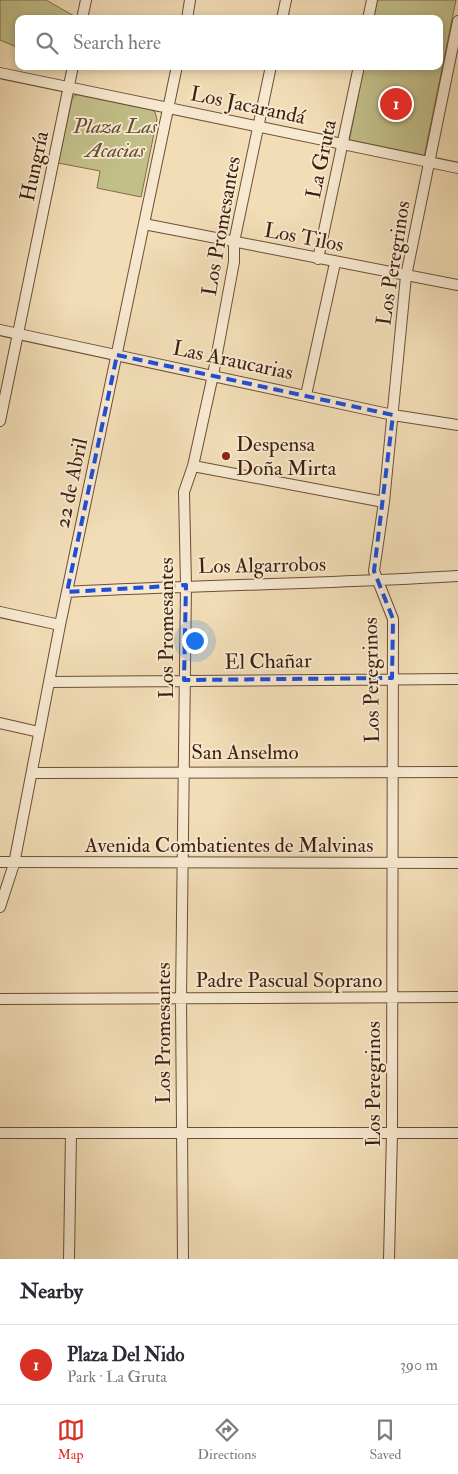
<!DOCTYPE html>
<html lang="en">
<head>
<meta charset="utf-8">
<style>
	:root { --surface:#fff; --page:#f7f7f7; --text:#2b2b33; --muted:#7c7c81; --line:#e1e1e2; --accent:#d93025 }
	body { margin:0; font-family:"IM FELL Double Pica",serif; background:var(--page); color:var(--text) }
	.you { position:absolute; left:194px; top:640px; width:18px; height:18px; margin:-12px; border:4px solid #fff; border-radius:50%; background:#1a73e8; box-shadow:0 0 0 8px #1a73e833 }
	.badge { display:grid; place-items:center; width:32px; height:32px; border-radius:50%; background:var(--accent); color:#fff; font-size:16px; font-weight:700 }
	.pin { position:absolute; translate:-50% -50%; border:2px solid #fff; box-shadow:0 1px 5px #0006 }
	.list { margin:0; padding:0; list-style:none }
	h2 { display:flex; justify-content:space-between; align-items:center; height:65px; margin:0; padding:0 20px; font-size:21px }
	h2 small { font-size:16px; font-weight:400; color:var(--muted) }
	.list li { display:grid; grid-template-columns:32px 1fr auto; gap:15px; align-items:center; box-sizing:border-box; height:80px; padding:0 20px; border-top:1px solid var(--line) }
	.list b { display:block; font-size:19px; white-space:nowrap }
	.list p { margin:0; font-size:16px; white-space:nowrap; color:var(--muted) }
	.list em { font-size:16px; font-style:normal; color:var(--muted) }
	.icon { flex:none; width:28px; height:28px; fill:none; stroke:currentColor; stroke-width:2; stroke-linecap:round; stroke-linejoin:round }
	.map { position:relative; flex:none; width:458px; height:1259px; overflow:hidden }
	.search { position:absolute; background:var(--surface); box-shadow:0 2px 8px #0003; left:15px; right:15px; top:15px; height:55px; display:flex; align-items:center; gap:12px; box-sizing:border-box; padding:0 18px; border-radius:10px; color:var(--muted); font-size:19px }
	.sheet { height:145px; background:var(--surface) }
	nav { display:flex; justify-content:space-around; align-items:center; box-sizing:border-box; height:70px; border-top:1px solid var(--line); background:var(--surface); font-size:14px; color:var(--muted) }
	nav a { display:grid; justify-items:center; gap:2px }
	nav .on { color:var(--accent) }
	.map>svg:first-child { display:block }
</style>
</head>
<body>
<div class="map">
<svg width="458" height="1259" viewBox="0 0 458 1259">
	<rect width="100%" height="100%" fill="#f2ddb6"/>
	<filter id="stains"><feTurbulence type="fractalNoise" baseFrequency=".004" numOctaves="4"/><feColorMatrix values="0 0 0 0 .2 0 0 0 0 .09 0 0 0 0 .02 0 0 0 .5 -.17"/></filter>
	<radialGradient id="worn" r=".72"><stop offset=".6" stop-color="#630" stop-opacity="0"/><stop offset="1" stop-color="#630" stop-opacity=".3"/></radialGradient>
	<path fill="#c2bf89" stroke="#806e4c" d="M 0,0 L 46,0 L 74,16 L 74,19 L 19,19 L 19,48 L 0,40 Z
		M 377,0 L 456,0 L 424,157 L 349,142 L 364,66 L 439,66 L 439,19 L 373,19 Z
		M 81,94 L 150,109 L 155,112 L 157,119 L 141,197 L 97,188 L 100,171 L 58,163 L 72,99 L 75,95 Z"/>
	<g fill="none" stroke-linecap="round" stroke-linejoin="round">
		<g stroke="#6a4e39" stroke-width="12">
			<path id="street" d="M 82,19 L 86,0
				M 187,19 L 190,0
				M 282,19 L 286,0
				M 368,19 L 372,0
				M 0,73 L 458,168
				M 144,224 L 458,285
				M 318,259 L 359,66
				M 0,330 L 393,415 L 458,425
				M 306,395 L 335,263
				M 0,421 L 73,66
				M 193,466 L 384,502
				M 67,592 C 197,585 328,584 458,576
				M 0,612 L 60,625
				M 49,682 L 458,679
				M 0,723 L 39,732
				M 32,773 L 458,772
				M 0,862 L 458,863
				M 0,907 L 14,864 L 60,625 L 177,66
				M 0,999 L 458,997
				M 0,1133 L 458,1133
				M 69,1259 L 71,1133
				M 183,1259 L 181,999 L 186,585 L 184,492 L 193,466 L 213,375 L 234,262 L 234,242 L 271,66
				M 389,1259 L 392,1133 L 393,619 L 374,571 L 384,502 L 406,276 L 458,21"/>
		</g>
		<use href="#street" stroke="#f7e9d0" stroke-width="10"/>
	</g>
	<path fill="none" stroke="#1d4ed8" stroke-width="4" stroke-dasharray="10 6" stroke-linejoin="round" d="M 117,355 L 393,415 L 374,571 L 393,619 L 392,678 L 184,680 L 186,585 L 67,592 Z"/>
	<circle fill="#8f2418" stroke="#f7e9d0" stroke-width="2" cx="226" cy="456" r="5"/>
	<g text-anchor="middle" stroke-width="4" stroke-linejoin="round" paint-order="stroke">
		<g font-size="21" fill="#3d1e0f" stroke="#f7e9d0">
			<text transform="translate(248 105) rotate(12)" y="7">Los Jacarandá</text>
			<text transform="translate(321 159) rotate(-78)" y="7">La Gruta</text>
			<text transform="translate(34 166) rotate(-78)" y="7">Hungría</text>
			<text transform="translate(221 226) rotate(-80)" y="7">Los Promesantes</text>
			<text transform="translate(304 237) rotate(11)" y="7">Los Tilos</text>
			<text transform="translate(393 263) rotate(-81)" y="7">Los Peregrinos</text>
			<text transform="translate(233 360) rotate(12)" y="7">Las Araucarias</text>
			<text transform="translate(71 483) rotate(-78)" y="7">22 de Abril</text>
			<text transform="translate(262 565) rotate(-1)" y="7">Los Algarrobos</text>
			<text transform="translate(166 628) rotate(-90)" y="7">Los Promesantes</text>
			<text transform="translate(268 661) rotate(-1)" y="7">El Chañar</text>
			<text transform="translate(371 680) rotate(-91)" y="7">Los Peregrinos</text>
			<text x="245" y="759">San Anselmo</text>
			<text x="229" y="852">Avenida Combatientes de Malvinas</text>
			<text x="289" y="987">Padre Pascual Soprano</text>
			<text transform="translate(163 1033) rotate(-90)" y="7">Los Promesantes</text>
			<text transform="translate(373 1084) rotate(-90)" y="7">Los Peregrinos</text>
		</g>
		<g font-size="21" font-style="italic" fill="#654e34" stroke="#f7e9d0">
			<text x="115" y="133">Plaza Las<tspan x="115" dy="24">Acacias</tspan></text>
		</g>
		<g font-size="21" fill="#3d1e0f" stroke="#f7e9d0" text-anchor="start">
			<text x="236" y="451">Despensa<tspan x="236" dy="24">Doña Mirta</tspan></text>
		</g>
	</g>
	<rect width="100%" height="100%" filter="url(#stains)"/>
	<rect width="100%" height="100%" fill="url(#worn)"/>
</svg>
<div class="you"></div>
<div class="pin badge" style="left:396px;top:104px">1</div>
<div class="search"><svg class="icon" aria-label="search" viewBox="0 0 24 24"><circle cx="10" cy="10" r="6"/><path d="M15 15l6 6"/></svg>Search here</div>
</div>
<section class="sheet">
<h2>Nearby<small></small></h2>
<ul class="list">
<li><span class="badge">1</span><div><b>Plaza Del Nido</b><p>Park · La Gruta</p></div><em>390 m</em></li>
</ul>
</section>
<nav>
<a class="on"><svg class="icon" aria-label="map" viewBox="0 0 24 24"><path d="M3 6l6-2 6 2 6-2v14l-6 2-6-2-6 2zM9 4v14M15 6v14"/></svg>Map</a>
<a><svg class="icon" aria-label="directions" viewBox="0 0 24 24"><path d="M12 3l9 9-9 9-9-9zM9 14v-3h6M13 9l2 2-2 2"/></svg>Directions</a>
<a><svg class="icon" aria-label="saved" viewBox="0 0 24 24"><path d="M7 4h10v16l-5-4-5 4z"/></svg>Saved</a>
</nav>
</body>
</html>
